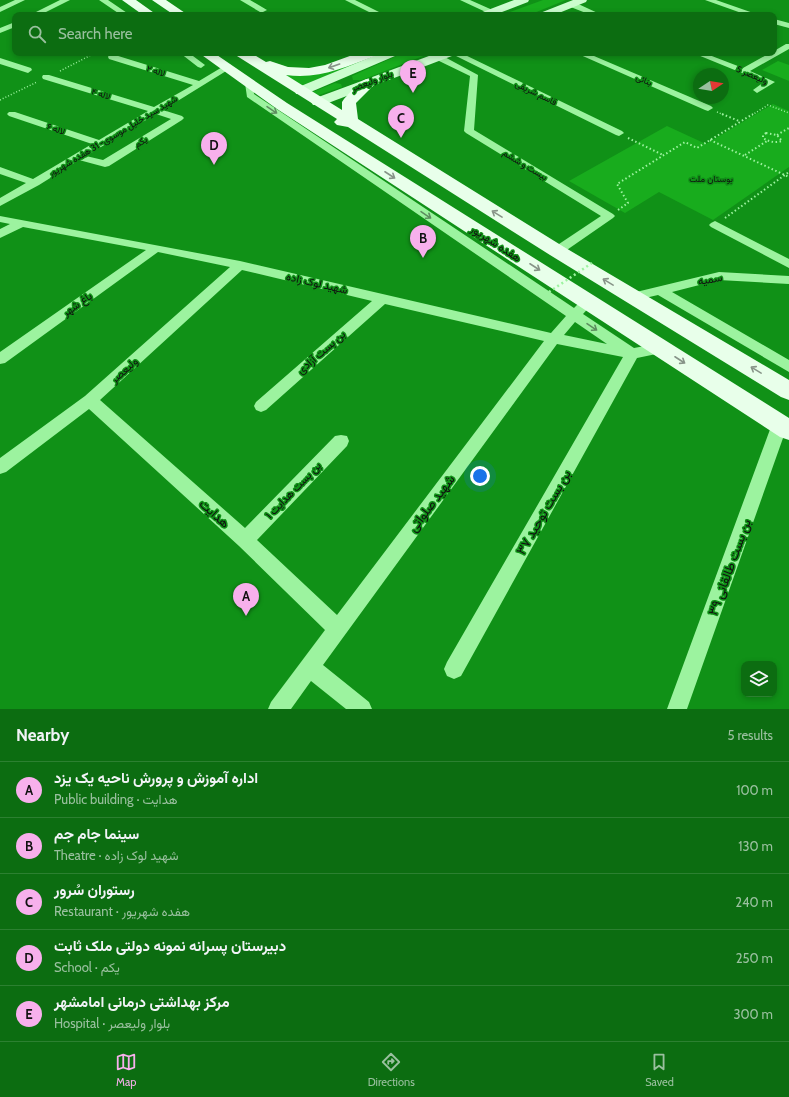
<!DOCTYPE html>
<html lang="en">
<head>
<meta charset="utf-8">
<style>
	:root { --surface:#0c6d11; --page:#1a751f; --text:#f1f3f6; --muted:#9ac09f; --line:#2c8031; --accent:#f7b0ec }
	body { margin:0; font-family:Cabin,Vazirmatn,sans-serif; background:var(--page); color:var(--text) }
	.controls { position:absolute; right:12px; bottom:12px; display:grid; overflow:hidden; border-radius:8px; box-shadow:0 2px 6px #0003 }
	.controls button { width:36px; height:36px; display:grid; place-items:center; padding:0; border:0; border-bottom:1px solid var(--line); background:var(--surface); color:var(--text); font:20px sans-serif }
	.compass { position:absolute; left:693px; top:68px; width:36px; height:36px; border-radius:50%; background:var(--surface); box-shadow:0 2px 6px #0003; rotate:78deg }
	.you { position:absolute; left:480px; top:476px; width:14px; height:14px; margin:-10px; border:3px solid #fff; border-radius:50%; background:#1a73e8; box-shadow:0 0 0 6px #1a73e833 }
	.badge { display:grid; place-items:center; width:26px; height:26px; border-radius:50%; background:var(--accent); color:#111; font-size:13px; font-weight:700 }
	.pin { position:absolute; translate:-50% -33px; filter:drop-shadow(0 1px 2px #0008) }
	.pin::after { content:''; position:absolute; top:21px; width:14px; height:12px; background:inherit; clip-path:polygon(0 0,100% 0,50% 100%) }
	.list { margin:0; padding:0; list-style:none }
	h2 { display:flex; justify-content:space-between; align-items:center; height:52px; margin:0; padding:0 16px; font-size:17px }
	h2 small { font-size:13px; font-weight:400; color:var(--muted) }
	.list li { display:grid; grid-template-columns:26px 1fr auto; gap:12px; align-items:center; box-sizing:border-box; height:56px; padding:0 16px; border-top:1px solid var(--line) }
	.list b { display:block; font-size:15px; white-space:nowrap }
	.list p { margin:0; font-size:13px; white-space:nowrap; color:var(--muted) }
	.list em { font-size:13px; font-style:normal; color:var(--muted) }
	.icon { flex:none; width:22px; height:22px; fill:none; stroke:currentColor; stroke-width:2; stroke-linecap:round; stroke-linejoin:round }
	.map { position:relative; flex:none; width:789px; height:709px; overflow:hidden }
	.search { position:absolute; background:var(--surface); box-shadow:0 2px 6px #0003; left:12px; right:12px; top:12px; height:44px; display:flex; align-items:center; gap:10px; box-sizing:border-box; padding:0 14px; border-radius:8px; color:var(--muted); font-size:15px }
	.sheet { height:332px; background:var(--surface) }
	nav { display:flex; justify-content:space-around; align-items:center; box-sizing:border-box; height:56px; border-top:1px solid var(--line); background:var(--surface); font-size:11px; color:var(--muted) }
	nav a { display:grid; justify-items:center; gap:2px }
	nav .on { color:var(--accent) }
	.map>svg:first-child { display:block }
</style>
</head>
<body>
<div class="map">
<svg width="789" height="709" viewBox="0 0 789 709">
	<rect width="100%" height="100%" fill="#109117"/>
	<path fill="#18ac1d" d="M 543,0 L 566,0 L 529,15 L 502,15 Z
		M 403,53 L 431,53 L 362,80 L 353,80 L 352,76 Z
		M 363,60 L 364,62 L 300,86 L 270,68 L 285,74 Z
		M 778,61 L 789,65 L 789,81 L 762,70 Z
		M 335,83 L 341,84 L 342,87 L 319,95 L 313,95 L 310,93 Z
		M 773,104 L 789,111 L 789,167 L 713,220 L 659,192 L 625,213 L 569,181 L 667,126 L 706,144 Z"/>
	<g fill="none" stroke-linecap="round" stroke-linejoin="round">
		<path stroke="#9cf39f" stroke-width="1.5" stroke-dasharray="1 2" stroke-linecap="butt" d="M 60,71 L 95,53
			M 0,100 L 37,82
			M 717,112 L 724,115
			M 752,115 L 768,105 L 789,113"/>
		<path stroke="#9cf39f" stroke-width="2" stroke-dasharray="1.5 2.5" stroke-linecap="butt" d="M 722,114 L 739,121
			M 766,133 L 777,135 L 782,141 C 775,143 769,142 763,138 L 763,135 Z
			M 777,135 L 789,128
			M 628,138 L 663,155
			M 710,140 L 789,177
			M 745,155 L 767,141
			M 618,210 L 628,203 L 617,184 L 685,142 L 697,148 L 753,114
			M 725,218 L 789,172"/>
		<path fill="#9cf39f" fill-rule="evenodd" d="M 15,0 L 25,0 L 0,12 L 0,7 Z
			M 60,0 L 70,0 L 40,15 L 30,15 Z
			M 99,0 L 108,0 L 130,15 L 121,15 Z
			M 240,0 L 250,0 L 267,10 L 263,12 L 260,12 Z
			M 345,0 L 355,0 L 385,15 L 375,15 Z
			M 460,0 L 470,0 L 497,12 L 493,14 L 490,14 Z
			M 705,0 L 716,0 L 759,15 L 747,15 Z
			M 568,2 L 574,2 L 602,15 L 591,15 L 568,6 Z
			M 774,19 L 789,23 L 789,28 L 774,24 Z
			M 15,22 L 15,27 L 0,33 L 0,28 Z
			M 786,44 L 789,44 L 789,49 L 750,71 L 775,82 L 757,93 L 753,90 L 764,82 L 693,53 L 704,53 L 743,68 L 770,53 L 774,53 L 774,51 Z
			M 180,53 L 189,53 L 205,65 L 201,68 L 198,67 Z
			M 450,53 L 461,53 L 622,131 L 624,133 L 619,136 L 616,135 Z
			M 576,53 L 587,53 L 711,106 L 713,108 L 708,111 L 705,110 Z
			M 109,55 L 115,55 L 199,81 L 224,66 L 230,66 L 231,68 L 163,110 L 182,116 L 184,118 L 182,120 L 109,166 L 105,167 L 79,160 L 39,185 L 0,206 L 0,198 L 26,183 L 0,174 L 0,167 L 33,179 L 92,144 L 9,116 L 7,114 L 9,112 L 15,112 L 99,140 L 148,111 L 43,79 L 42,77 L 43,75 L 49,75 L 154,107 L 193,85 L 109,59 L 108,57 ZM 156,114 L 171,119 L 103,160 L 86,156 Z
			M 435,55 L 441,55 L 478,75 L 474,130 L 613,214 L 615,216 L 613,218 L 561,254 L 553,254 L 551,251 L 553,248 L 601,216 L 466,133 L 464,131 L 470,76 L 435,59 L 434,57 Z
			M 0,58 L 31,68 L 32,70 L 28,73 L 0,64 Z
			M 249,80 L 253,83 L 254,94 L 574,308 C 580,302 584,296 593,299 L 594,302 L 583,314 L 634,348 L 661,343 L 666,344 L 668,348 L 666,352 L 637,358 L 461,676 L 454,679 L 447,676 L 444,669 L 447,662 L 623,357 L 557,344 L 323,665 L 369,702 L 372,709 L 346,709 L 311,681 L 291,709 L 268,709 L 271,702 L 325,630 L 239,546 L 89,409 L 6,472 L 0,474 L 0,458 L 85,396 L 230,267 L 158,252 L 5,363 L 0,364 L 0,352 L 146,250 L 23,227 L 0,238 L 0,229 L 10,224 L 0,222 L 0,216 L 240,261 L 551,333 L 566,316 L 247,97 L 245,83 ZM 242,270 L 372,301 L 256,402 L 254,406 L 256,410 L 261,412 L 266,410 L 385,304 L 544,341 L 337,615 L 257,540 L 347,446 L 349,441 L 347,436 L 341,435 L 335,436 L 245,528 L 100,400 ZM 575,322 L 607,344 L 564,335 Z
			M 715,221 L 789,259 L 789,268 L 711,227 L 709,225 L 711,223 Z
			M 719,272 L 789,276 L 789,284 L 719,280 L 672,292 L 789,360 L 789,372 L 658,295 L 632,301 L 627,300 L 626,297 L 627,294 L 632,293 Z
			M 780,418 L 785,420 L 788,424 L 687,709 L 667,709 L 772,424 L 775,420 Z"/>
		<path fill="#cbfdce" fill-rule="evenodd" d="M 514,0 L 529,0 L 528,2 L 494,15 L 479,15 L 480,13 Z
			M 573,0 L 587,0 L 586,2 L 554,15 L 539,15 L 540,13 Z
			M 381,53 L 397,53 L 395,56 L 306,94 L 296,94 L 295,91 L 296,88 Z
			M 437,53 L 454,53 L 452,56 L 323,105 L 313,105 L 311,102 L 313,99 Z"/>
		<path fill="#e8ffea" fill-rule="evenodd" d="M 122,0 L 136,0 L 157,15 L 143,15 Z
			M 152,0 L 166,0 L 188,15 L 174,15 Z
			M 199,53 L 214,53 L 287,103 L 789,418 L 789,440 L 780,437 L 277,109 Z
			M 236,53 L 251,53 L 266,62 L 270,61 L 288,67 L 309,68 L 325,65 L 358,53 L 376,53 L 375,56 C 346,67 317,80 286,75 L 342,110 L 342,102 L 344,99 C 352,91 361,76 374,79 L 376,82 L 374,85 L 356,103 L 358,119 L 564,247 L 789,380 L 789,400 L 781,397 L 550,255 L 348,127 L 337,125 L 334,122 L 337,119 L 237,56 Z"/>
		<path stroke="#9cf39f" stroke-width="2.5" stroke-dasharray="2 3" stroke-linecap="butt" d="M 549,292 L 592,263"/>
	</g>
	<defs><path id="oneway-shaft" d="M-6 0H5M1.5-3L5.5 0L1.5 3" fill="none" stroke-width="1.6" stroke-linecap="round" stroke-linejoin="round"/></defs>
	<g stroke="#879488">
		<use href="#oneway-shaft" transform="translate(334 66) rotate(161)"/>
		<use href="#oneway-shaft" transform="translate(390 175) rotate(33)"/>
		<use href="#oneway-shaft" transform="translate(497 214) rotate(-148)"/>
		<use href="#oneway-shaft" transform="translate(535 267) rotate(33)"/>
		<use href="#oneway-shaft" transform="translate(608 282) rotate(-149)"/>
		<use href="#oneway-shaft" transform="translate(680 360) rotate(33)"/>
		<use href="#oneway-shaft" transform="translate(756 370) rotate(-149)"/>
	</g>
	<g stroke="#5d8d5f">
		<use href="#oneway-shaft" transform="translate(272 110) rotate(34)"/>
		<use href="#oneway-shaft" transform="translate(426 215) rotate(34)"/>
		<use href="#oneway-shaft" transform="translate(592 327) rotate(34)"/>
	</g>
	<g text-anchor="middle" stroke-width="3" stroke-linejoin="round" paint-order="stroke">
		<g font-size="9" fill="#111" stroke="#109117">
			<text transform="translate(156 71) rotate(17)" y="3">لاله ۲</text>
			<text transform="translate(752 75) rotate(23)" y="3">ولیعصر 5</text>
			<text transform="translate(644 80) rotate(23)" y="3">بنائی</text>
			<text transform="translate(372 81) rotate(-21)" y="3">بلوار ولیعصر</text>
			<text transform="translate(536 93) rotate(26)" y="3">قاسم شریفی</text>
			<text transform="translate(101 94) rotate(17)" y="3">لاله ۴</text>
			<text transform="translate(56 129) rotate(19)" y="3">لاله ۶</text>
			<text transform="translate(113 136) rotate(-31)" y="3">شهید سید خلیل موسوی- 31 هفده شهریور</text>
			<text transform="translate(141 142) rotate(-32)" y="3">یکم</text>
			<text transform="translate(525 165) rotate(31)" y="3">بیست و ششم</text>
		</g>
		<g font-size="9" fill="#111" stroke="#109117">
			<text x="711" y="182">بوستان ملت</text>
		</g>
		<g font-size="11" fill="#111" stroke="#109117">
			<text transform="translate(496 243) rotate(33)" y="4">هفده شهریور</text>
			<text transform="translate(710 279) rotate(-10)" y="4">سمیه</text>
			<text transform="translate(317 283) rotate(13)" y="4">شهید لوک زاده</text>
			<text transform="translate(77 304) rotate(-35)" y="4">باغ شهر</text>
			<text transform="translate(321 352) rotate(-41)" y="4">بن بست آزادی</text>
			<text transform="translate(124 370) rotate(-42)" y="4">ولیعصر</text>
			<text transform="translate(293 490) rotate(-46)" y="4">بن بست هدایت ۱</text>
		</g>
		<g font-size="13" fill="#111" stroke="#109117">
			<text transform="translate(431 503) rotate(-53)" y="5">شهید صلواتی</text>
			<text transform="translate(543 512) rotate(-60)" y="5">بن بست توحید ۳۷</text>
			<text transform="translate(215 513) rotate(42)" y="5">هدایت</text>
			<text transform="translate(729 567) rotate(-70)" y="5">بن‌ بست طالقانی ۳۹</text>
		</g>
	</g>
</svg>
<div class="controls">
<button><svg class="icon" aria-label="layers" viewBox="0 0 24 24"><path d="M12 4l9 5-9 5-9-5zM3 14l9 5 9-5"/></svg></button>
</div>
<svg class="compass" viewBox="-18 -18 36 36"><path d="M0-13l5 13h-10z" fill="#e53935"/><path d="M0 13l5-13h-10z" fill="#9ac09f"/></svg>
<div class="you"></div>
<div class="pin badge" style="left:246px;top:616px">A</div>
<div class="pin badge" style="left:423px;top:258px">B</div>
<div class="pin badge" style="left:401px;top:138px">C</div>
<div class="pin badge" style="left:214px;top:165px">D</div>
<div class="pin badge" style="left:413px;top:93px">E</div>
<div class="search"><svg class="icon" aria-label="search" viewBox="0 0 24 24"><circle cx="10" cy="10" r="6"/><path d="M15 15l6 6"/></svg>Search here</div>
</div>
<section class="sheet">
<h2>Nearby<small>5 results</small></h2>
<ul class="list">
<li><span class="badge">A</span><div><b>اداره آموزش و پرورش ناحیه یک یزد</b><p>Public building · هدایت</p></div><em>100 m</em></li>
<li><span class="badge">B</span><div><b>سینما جام جم</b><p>Theatre · شهید لوک زاده</p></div><em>130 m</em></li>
<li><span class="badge">C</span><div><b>رستوران سُرور</b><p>Restaurant · هفده شهریور</p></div><em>240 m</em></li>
<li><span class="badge">D</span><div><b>دبیرستان پسرانه نمونه دولتی ملک ثابت</b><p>School · یکم</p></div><em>250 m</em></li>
<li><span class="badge">E</span><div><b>مرکز بهداشتی درمانی امامشهر</b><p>Hospital · بلوار ولیعصر</p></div><em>300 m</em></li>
</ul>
</section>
<nav>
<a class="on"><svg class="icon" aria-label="map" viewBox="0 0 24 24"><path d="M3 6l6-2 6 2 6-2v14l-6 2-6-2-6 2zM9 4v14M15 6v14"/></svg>Map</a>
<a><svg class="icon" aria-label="directions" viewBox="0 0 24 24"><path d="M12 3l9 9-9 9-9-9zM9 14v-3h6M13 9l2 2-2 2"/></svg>Directions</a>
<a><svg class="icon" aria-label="saved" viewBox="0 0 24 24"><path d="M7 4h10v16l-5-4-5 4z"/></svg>Saved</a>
</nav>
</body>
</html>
